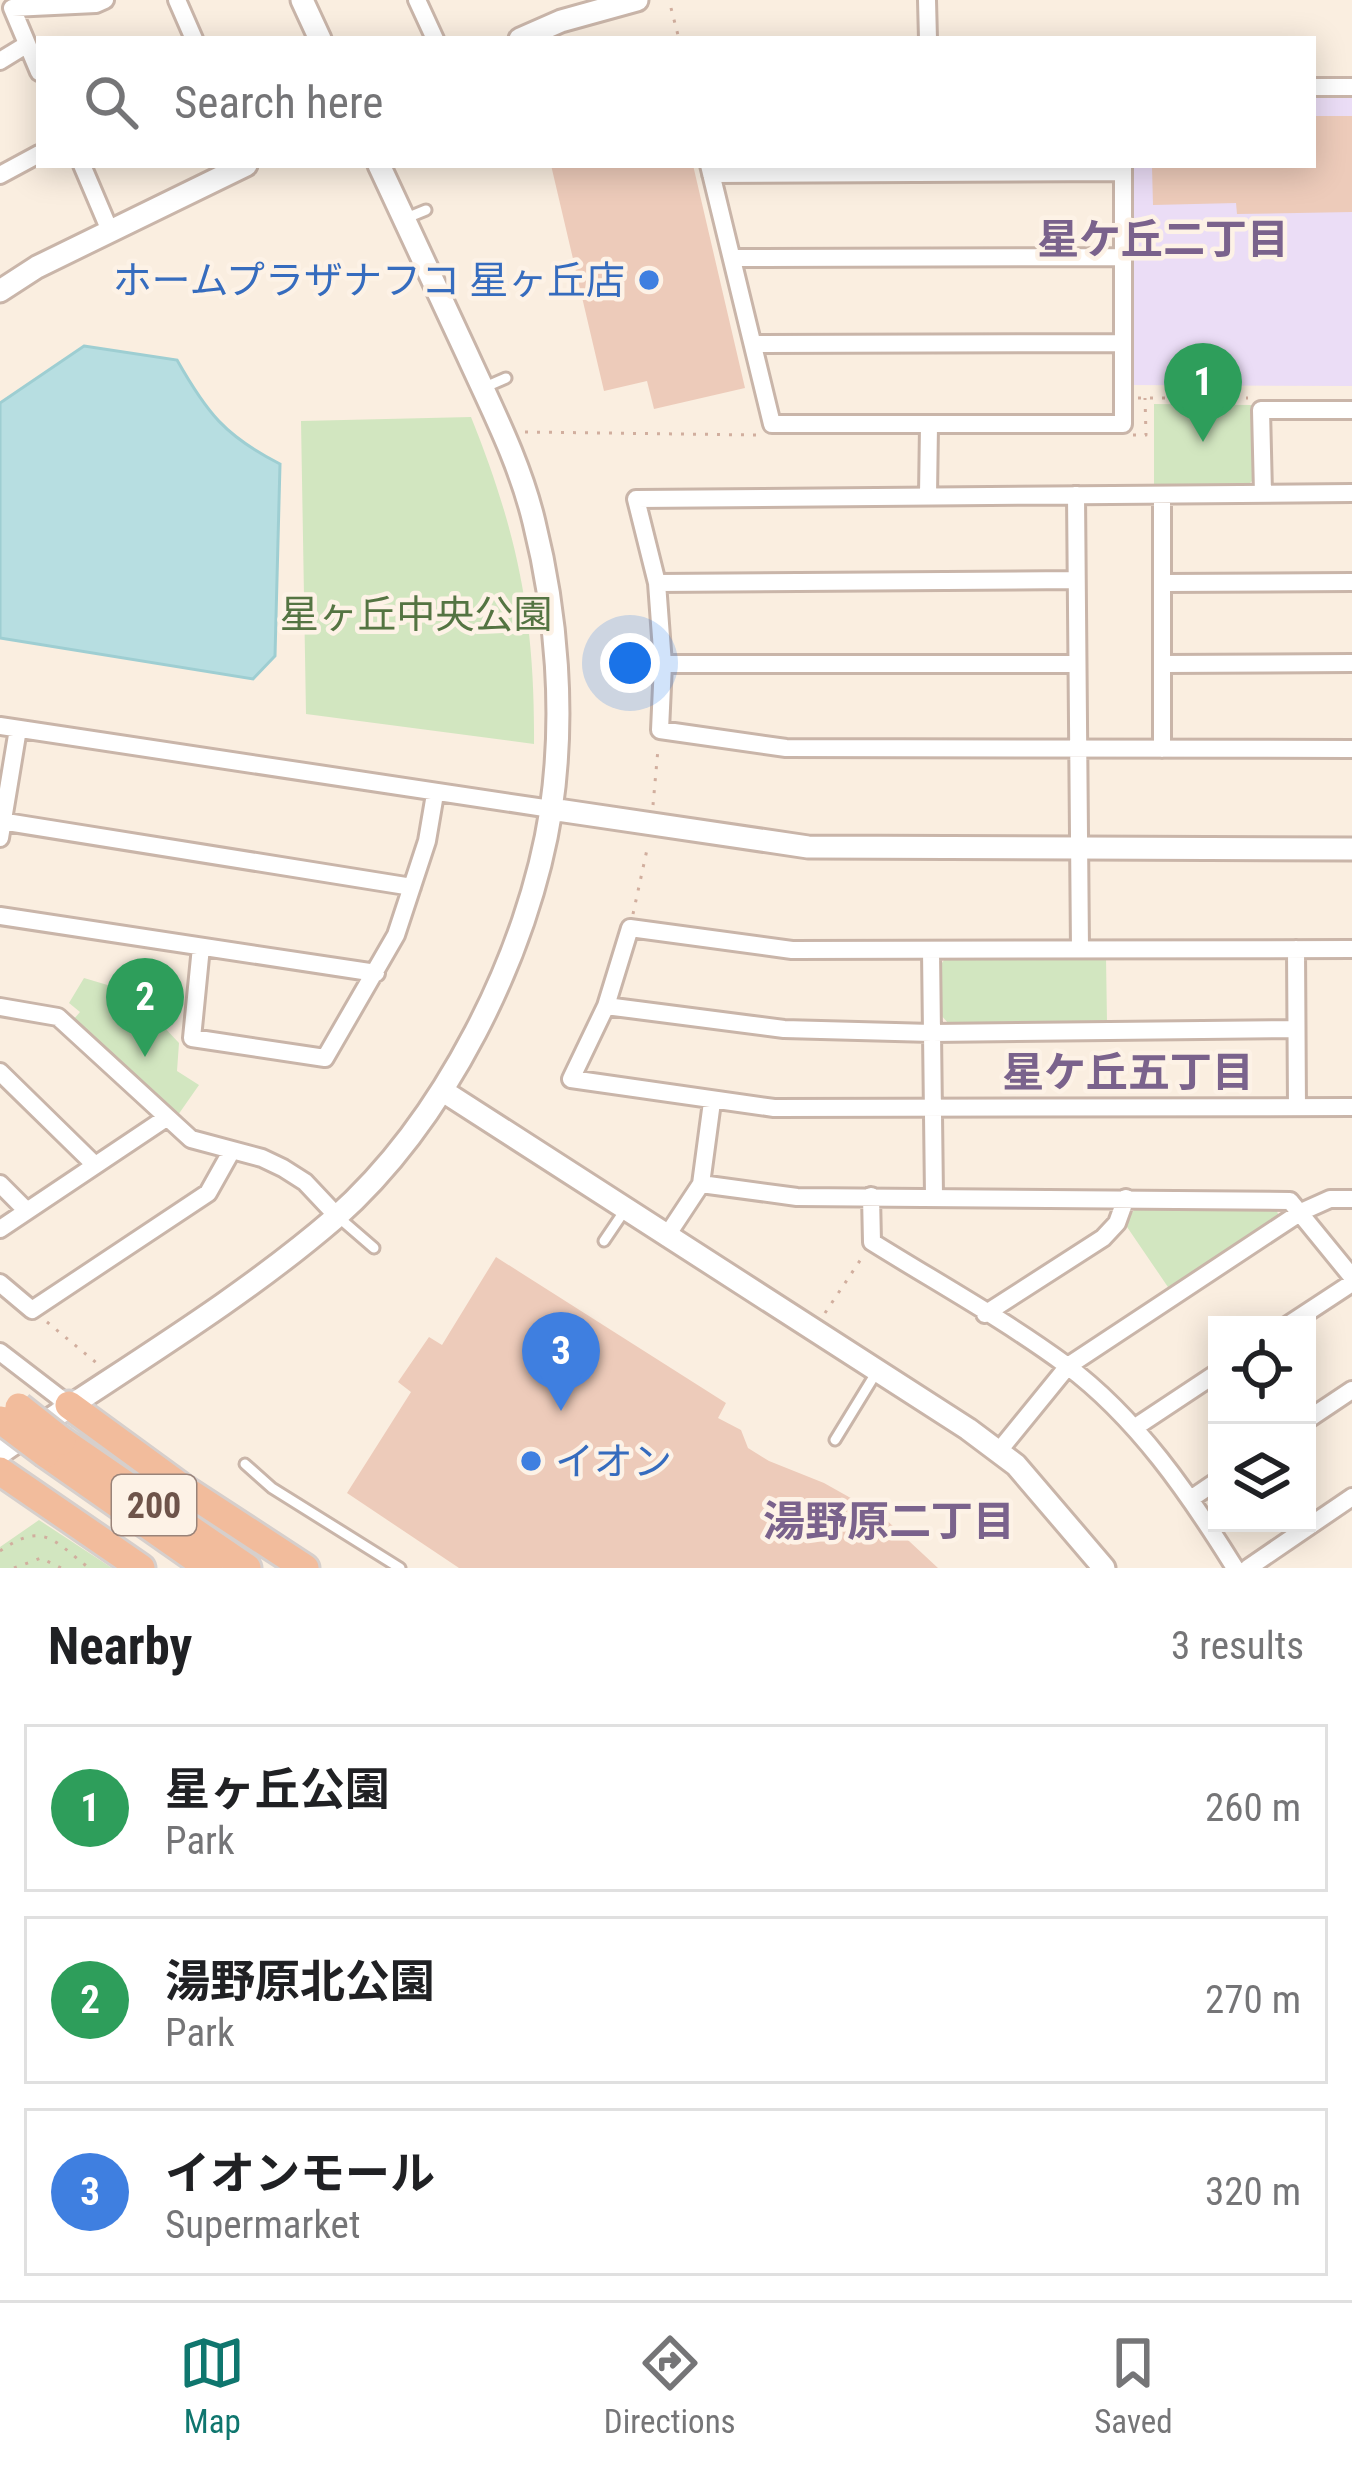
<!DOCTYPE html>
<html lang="en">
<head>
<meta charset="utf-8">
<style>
	:root { --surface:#fff; --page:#f2f2f2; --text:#202124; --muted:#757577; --line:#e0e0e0; --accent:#0f766e }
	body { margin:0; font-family:"Roboto Condensed","Noto Sans JP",sans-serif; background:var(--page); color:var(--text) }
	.controls { position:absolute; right:36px; bottom:36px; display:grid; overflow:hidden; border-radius:0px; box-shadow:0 6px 30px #0003 }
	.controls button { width:108px; height:108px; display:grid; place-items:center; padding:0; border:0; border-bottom:3px solid var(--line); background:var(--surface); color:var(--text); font:60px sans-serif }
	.you { position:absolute; left:630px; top:663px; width:42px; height:42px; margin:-30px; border:9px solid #fff; border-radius:50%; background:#1a73e8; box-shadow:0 0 0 18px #1a73e833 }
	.badge { display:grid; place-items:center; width:78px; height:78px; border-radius:50%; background:var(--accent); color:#fff; font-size:39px; font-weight:700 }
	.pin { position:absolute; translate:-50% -99px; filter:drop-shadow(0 3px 6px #0008) }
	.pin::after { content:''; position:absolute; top:63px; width:42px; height:36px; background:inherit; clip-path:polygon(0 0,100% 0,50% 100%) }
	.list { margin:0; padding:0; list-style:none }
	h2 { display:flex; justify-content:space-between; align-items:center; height:156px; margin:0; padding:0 48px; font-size:51px }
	h2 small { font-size:39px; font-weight:400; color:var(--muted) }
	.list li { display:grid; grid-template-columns:78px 1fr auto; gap:36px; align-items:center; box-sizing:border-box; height:168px; margin:0 24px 24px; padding:0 24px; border:3px solid var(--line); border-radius:0px }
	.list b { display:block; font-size:45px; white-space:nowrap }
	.list p { margin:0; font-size:39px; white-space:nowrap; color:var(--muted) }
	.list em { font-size:39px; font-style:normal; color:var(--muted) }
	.icon { flex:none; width:66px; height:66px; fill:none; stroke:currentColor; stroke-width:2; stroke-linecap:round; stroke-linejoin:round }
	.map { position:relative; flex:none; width:1352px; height:1568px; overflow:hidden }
	.search { position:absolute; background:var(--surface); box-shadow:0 6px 30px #0003; left:36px; right:36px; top:36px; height:132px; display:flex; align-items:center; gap:30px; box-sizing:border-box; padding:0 42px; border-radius:0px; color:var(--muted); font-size:45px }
	.sheet { height:732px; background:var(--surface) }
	nav { display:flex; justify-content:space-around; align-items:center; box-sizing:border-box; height:168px; border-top:3px solid var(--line); background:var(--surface); font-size:33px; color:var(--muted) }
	nav a { display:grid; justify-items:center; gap:6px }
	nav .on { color:var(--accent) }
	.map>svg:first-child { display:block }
</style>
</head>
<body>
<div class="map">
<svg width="1352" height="1568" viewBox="0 0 1352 1568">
	<rect width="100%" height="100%" fill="#faeee0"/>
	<path fill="#ebddf6" d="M 1313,98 L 1352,98 L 1352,386 L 1130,385 L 1132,165 L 1313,165 Z"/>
	<path fill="#d2e6c0" d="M 1154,404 L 1251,405 L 1253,480 L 1246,487 L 1154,486 Z
		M 471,417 C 518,534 535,618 534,744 L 306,714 L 301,421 Z
		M 946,957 L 1106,957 L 1107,1022 L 948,1023 L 941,1015 L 942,963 Z
		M 84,978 L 131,992 L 179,1043 L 177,1071 L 199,1085 L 178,1115 L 165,1108 L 73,1020 L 80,1012 L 69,1003 Z
		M 1137,1205 L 1263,1206 L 1277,1211 L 1280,1220 L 1170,1290 L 1125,1224 Z
		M 39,1520 L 112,1568 L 0,1568 L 0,1547 Z"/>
	<path fill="#b7dee1" stroke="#9eced2" stroke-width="3" d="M 84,346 L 177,360 C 207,413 225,436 280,464 L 275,656 L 253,679 L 0,638 L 0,403 Z"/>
	<path fill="#edcbba" d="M 1313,116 L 1352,116 L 1352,212 L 1237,214 L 1236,203 L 1153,205 L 1152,167 L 1313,165 Z
		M 551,165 L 693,165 L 745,388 L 654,409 L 647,381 L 604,391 Z
		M 496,1257 L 726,1403 L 718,1418 L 741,1430 L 748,1448 L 769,1461 L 824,1483 L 881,1515 L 938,1568 L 459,1568 L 347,1493 L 411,1392 L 398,1382 L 429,1337 L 442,1345 Z"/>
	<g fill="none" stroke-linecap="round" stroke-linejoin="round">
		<g stroke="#c9b5a9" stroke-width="15">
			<path id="service" d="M 404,219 L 426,210
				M 483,388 L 506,378
				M 337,1216 L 374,1248
				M 604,1241 L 625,1210
				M 835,1440 L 876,1373
				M 245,1464 L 272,1488 L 400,1568"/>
		</g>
		<g stroke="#c9b5a9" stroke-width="22">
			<path id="minor" d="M 177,0 L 194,39
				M 417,0 L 435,39
				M 927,0 L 928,39
				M 0,61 L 26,45
				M 39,72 L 12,8 L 96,4 L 105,0
				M 1313,87 L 1352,87
				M 82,165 L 110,231
				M 709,165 L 772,424 L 1123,424 L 1123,165
				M 711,174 L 1123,172
				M 0,175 L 39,154
				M 732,258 L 1122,257
				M 753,344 L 1123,343
				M 1263,493 L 1261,410 L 1352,410
				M 1352,493 L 636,499 L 657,583 L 663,664 L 660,730 L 786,748 L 1352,749
				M 928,495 L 929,426
				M 1076,495 L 1080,949
				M 657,583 L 1076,580
				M 1163,583 L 1352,582
				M 663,664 L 1076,664
				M 1163,664 L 1352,663
				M 0,726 L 551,809
				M 1162,749 L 1162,495
				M 0,821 L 412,887
				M 0,838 L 18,729
				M 0,916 L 376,973
				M 201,947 L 192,1038 L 325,1058 L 396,935 L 427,841 L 435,794
				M 1296,949 L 1297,1107
				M 1352,949 L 792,950 L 630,928 L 606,1006 L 571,1079 L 774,1108 L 1352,1107
				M 931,951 L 934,1196
				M 606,1006 L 784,1029 L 932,1033 L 1296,1029
				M 0,1007 L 58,1017 L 191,1139 L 262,1158 L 283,1168 L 305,1182 L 337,1216
				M 0,1072 L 95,1165
				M 0,1184 L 27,1211
				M 701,1184 L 797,1197 L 1290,1201 L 1352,1277
				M 871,1196 L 872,1242 C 936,1282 1005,1320 1066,1365 C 1137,1418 1189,1494 1235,1568
				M 0,1229 L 166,1118
				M 666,1237 L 701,1184 L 712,1102
				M 0,1283 L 32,1310 L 208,1193 L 231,1152
				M 985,1314 L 1103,1238 L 1117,1223 L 1126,1198
				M 1288,1325 L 1352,1283
				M 0,1352 L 69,1405
				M 1307,1420 L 1352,1390
				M 1134,1428 L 1217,1373
				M 998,1452 L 1068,1366 L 1301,1212 L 1330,1199 L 1352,1199
				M 1192,1498 L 1217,1481
				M 1248,1568 L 1352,1497"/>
		</g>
		<g stroke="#c9b5a9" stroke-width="27">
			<path id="tertiary" d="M 302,0 L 320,39
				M 520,39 L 561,21 L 637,0
				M 0,291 L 37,267 L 246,165
				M 551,809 L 808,847 L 1352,849
				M 443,1091 L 968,1429 L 1016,1465 L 1104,1568
				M 0,1453 C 110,1377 233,1306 334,1219 C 444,1122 529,954 551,810 C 565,716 557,614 534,522 C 520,463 492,409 467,354 C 438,291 408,228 379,165"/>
		</g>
		<g stroke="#d6cfcc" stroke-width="33">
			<path id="trunk" d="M 69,1405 L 184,1489 L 305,1568
				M 62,1441 L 247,1568
				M 46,1454 L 209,1568
				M 0,1471 L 141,1568"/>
		</g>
		<path stroke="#d1ae9e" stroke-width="3" stroke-dasharray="3 9" stroke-linecap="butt" d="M 671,8 L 679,39
			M 1138,398 L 1248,398
			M 525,432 L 758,435
			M 1133,435 L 1146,435 L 1145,398
			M 653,805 L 658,749
			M 633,914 L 648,845
			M 825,1313 L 863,1256
			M 47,1322 L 99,1365
			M 0,1551 C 43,1521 53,1540 89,1568
			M 14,1568 L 41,1558 L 61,1568"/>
		<use href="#service" stroke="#fff" stroke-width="9"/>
		<use href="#minor" stroke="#fff" stroke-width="16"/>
		<use href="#tertiary" stroke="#fff" stroke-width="21"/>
		<use href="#trunk" stroke="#f2bc9c" stroke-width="27"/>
		<g stroke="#d6cfcc" stroke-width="33" stroke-linecap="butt">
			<path id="trunk-bridge" d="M 19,1407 L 62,1441
				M 1,1420 L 46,1454"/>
		</g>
		<use href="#trunk-bridge" stroke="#f2bc9c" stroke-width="27"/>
	</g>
	<g fill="#3f7fe0" stroke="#fdf2e6" stroke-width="4.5">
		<circle cx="649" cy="280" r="12"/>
		<circle cx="531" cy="1461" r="12"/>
	</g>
	<g text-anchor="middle" stroke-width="9" stroke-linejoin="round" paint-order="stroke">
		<rect fill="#fdf2e6" stroke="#998379" stroke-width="3" x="112" y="1475" width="84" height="60" rx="9"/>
		<g font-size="36" font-weight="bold" fill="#6e544a">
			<text x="154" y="1518">200</text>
		</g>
		<g font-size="39" fill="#366cbe" stroke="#fdf2e6" text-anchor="end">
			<text x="625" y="294">ホームプラザナフコ 星ヶ丘店</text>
			<text x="555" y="1475" text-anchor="start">イオン</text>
		</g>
		<g font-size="39" fill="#547442" stroke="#fdf2e6">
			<text x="416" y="628">星ヶ丘中央公園</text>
		</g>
		<g font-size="42" font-weight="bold" fill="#7a628c" stroke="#fdf2e6">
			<text x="1163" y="254">星ケ丘二丁目</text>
			<text x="1128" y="1087">星ケ丘五丁目</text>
			<text x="889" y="1536">湯野原二丁目</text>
		</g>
	</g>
</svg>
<div class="controls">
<button><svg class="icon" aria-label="locate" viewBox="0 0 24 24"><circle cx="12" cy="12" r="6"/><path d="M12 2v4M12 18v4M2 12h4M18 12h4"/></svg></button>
<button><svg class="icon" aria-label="layers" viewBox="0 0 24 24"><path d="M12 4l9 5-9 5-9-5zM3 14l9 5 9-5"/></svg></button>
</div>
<div class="you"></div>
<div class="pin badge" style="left:1203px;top:442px;background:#2e9e5b">1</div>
<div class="pin badge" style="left:145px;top:1057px;background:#2e9e5b">2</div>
<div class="pin badge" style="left:561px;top:1411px;background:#3f7fe0">3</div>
<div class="search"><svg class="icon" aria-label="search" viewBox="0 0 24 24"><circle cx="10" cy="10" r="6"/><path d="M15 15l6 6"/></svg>Search here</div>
</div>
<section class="sheet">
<h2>Nearby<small>3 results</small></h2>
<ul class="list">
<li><span class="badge" style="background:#2e9e5b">1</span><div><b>星ヶ丘公園</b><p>Park</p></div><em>260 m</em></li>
<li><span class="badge" style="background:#2e9e5b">2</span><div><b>湯野原北公園</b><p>Park</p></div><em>270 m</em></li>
<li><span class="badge" style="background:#3f7fe0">3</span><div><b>イオンモール</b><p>Supermarket</p></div><em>320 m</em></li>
</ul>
</section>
<nav>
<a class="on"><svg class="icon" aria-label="map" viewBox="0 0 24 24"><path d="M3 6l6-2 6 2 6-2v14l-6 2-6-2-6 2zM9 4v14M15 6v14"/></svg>Map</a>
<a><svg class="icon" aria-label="directions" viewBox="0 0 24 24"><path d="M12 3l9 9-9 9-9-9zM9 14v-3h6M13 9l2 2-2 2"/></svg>Directions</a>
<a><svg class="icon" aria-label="saved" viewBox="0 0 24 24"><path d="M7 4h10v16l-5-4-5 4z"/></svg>Saved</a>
</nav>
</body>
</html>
